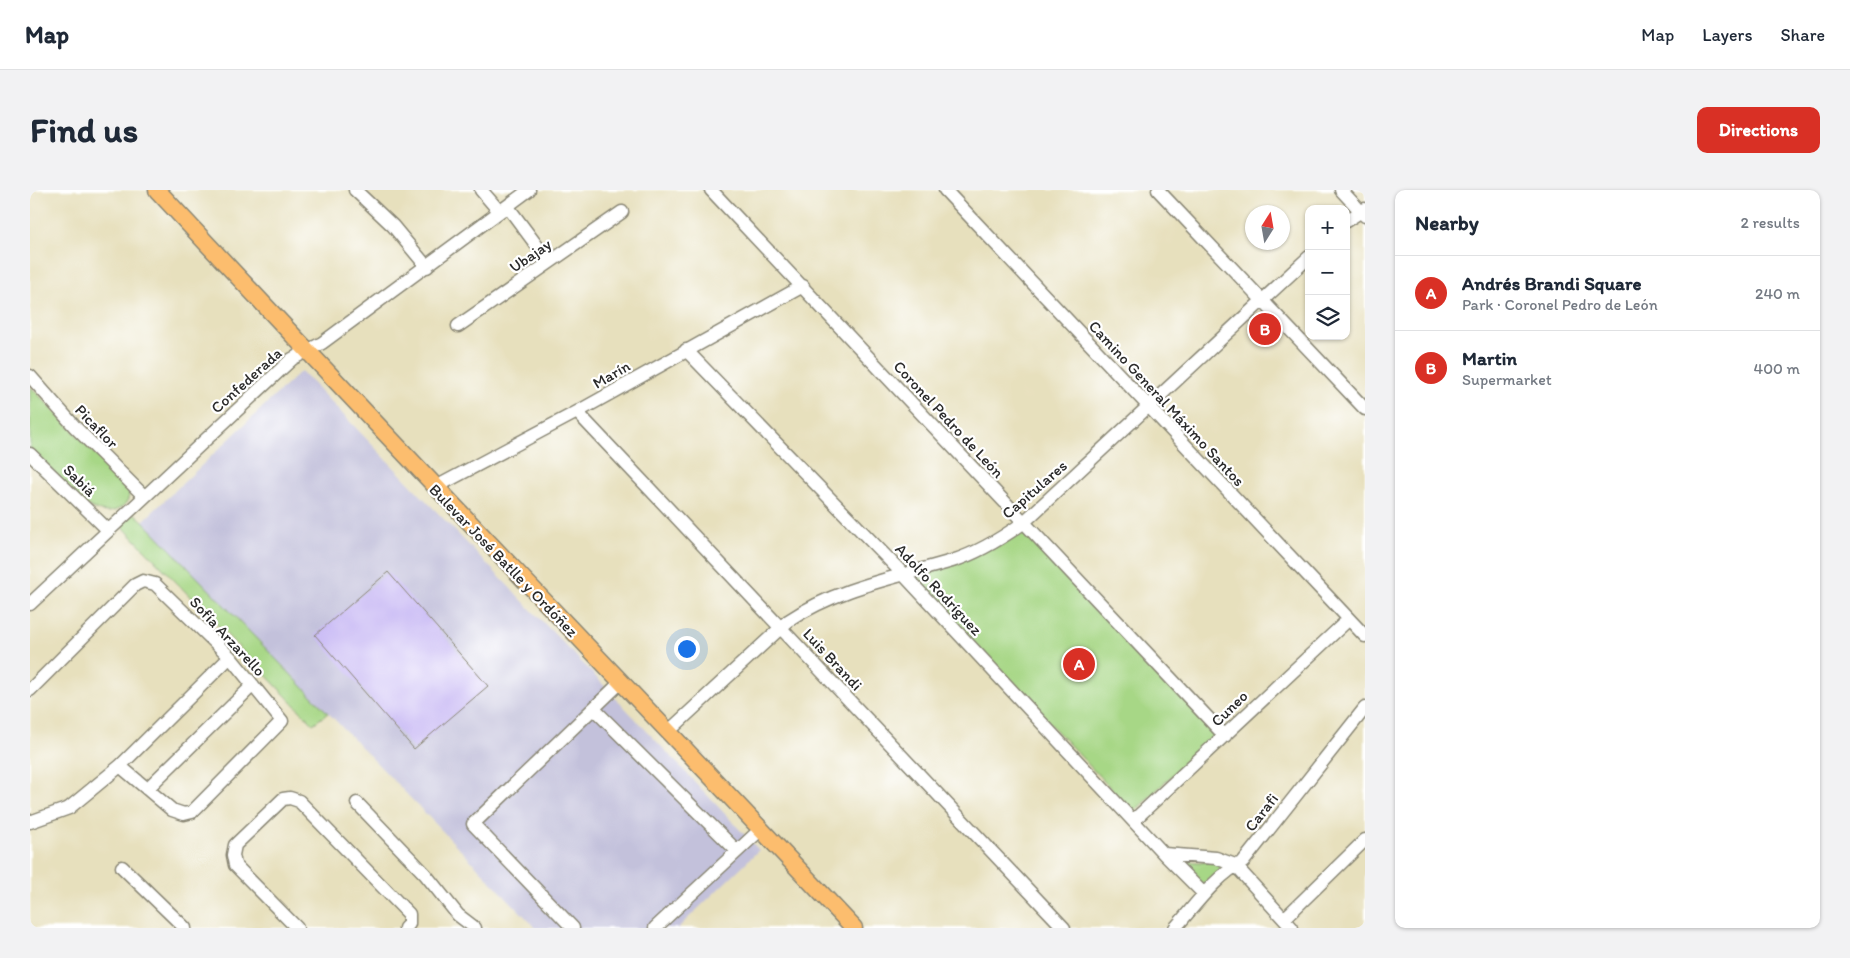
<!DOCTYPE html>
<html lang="en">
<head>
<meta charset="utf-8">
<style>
	:root { --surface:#fff; --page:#f2f2f3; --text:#1f2937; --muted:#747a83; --line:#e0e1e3; --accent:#d93025 }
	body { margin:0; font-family:Itim,sans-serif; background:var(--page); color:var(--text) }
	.controls { position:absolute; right:15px; top:15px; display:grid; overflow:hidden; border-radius:10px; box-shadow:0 1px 4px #0004 }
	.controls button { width:45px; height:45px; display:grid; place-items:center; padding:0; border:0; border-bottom:1px solid var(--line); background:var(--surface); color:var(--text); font:25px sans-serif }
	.compass { position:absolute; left:1215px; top:15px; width:45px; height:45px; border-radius:50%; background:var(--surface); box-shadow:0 1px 4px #0004; rotate:11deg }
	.you { position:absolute; left:656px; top:458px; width:18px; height:18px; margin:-12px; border:4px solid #fff; border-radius:50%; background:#1a73e8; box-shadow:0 0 0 8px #1a73e833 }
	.badge { display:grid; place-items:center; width:32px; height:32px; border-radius:50%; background:var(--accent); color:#fff; font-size:16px; font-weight:700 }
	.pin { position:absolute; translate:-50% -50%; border:2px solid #fff; box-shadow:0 1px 5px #0006 }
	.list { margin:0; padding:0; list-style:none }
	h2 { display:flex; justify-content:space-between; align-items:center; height:65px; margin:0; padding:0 20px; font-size:21px }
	h2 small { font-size:16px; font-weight:400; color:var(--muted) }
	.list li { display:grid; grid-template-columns:32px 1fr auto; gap:15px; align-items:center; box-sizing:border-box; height:75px; padding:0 20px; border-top:1px solid var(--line) }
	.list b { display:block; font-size:19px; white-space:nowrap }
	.list p { margin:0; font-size:16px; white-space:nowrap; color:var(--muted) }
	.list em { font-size:16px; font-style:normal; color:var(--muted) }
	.icon { flex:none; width:28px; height:28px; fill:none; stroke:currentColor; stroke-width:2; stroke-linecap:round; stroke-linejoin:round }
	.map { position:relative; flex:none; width:1335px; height:738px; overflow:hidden; border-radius:10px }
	header { display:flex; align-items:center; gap:30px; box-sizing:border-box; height:70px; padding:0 25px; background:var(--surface); border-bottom:1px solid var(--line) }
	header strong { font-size:24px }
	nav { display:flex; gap:28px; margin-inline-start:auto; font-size:18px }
	.intro { display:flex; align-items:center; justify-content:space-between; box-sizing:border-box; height:120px; padding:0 30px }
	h1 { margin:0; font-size:35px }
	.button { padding:12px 22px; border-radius:10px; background:var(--accent); color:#fff; font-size:18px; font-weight:700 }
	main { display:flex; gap:30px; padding:0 30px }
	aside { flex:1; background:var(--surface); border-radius:10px; box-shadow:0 1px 4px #0004 }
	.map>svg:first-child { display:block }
</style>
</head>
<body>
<header>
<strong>Map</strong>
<nav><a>Map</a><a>Layers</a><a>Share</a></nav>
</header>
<div class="intro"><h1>Find us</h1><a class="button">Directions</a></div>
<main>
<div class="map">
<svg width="1335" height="738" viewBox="0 0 1335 738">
	<rect width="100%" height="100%" fill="#fff"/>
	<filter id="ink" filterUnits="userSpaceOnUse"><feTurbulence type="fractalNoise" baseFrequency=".02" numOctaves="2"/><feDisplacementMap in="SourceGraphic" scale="10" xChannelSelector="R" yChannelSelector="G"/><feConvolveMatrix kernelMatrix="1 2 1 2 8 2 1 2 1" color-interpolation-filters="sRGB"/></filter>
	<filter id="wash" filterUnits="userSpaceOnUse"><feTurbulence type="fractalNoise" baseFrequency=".0096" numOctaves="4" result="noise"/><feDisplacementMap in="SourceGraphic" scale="20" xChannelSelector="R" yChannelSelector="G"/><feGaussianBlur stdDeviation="1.12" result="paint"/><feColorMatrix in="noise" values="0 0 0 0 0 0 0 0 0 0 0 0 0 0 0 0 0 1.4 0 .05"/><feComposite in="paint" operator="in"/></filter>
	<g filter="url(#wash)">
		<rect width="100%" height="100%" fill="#e7e0bd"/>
		<path fill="#c3c1db" d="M 271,181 L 567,488 L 729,660 L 648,738 L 506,738 L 113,331 Z"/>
		<path fill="#a7d786" stroke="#698158" d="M 0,196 L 97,297 C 104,310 91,321 78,322 C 69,322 62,318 55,314 L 0,258 Z
			M 104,323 L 113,331 L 298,523 L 283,534 L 91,335 Z
			M 992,340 L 1186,543 L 1106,620 L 1101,620 L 884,389 L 885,385 Z
			M 1145,671 L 1192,673 L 1195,677 L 1173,696 Z"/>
		<g id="blocks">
			<path fill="#c7b8f4" d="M 358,382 L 458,496 L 384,559 L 285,445 Z"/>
		</g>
	</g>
	<g filter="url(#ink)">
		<use href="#blocks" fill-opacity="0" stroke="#898674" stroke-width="1"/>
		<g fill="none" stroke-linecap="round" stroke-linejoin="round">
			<g stroke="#898674" stroke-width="15">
				<path id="minor" d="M 325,0 L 363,36 L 397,77
					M 451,0 L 469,21
					M 681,0 L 1195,546
					M 915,0 L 1335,446
					M 1128,0 L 1335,219
					M 1311,0 L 1335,26
					M 478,17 L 519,72
					M 1316,31 L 1335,19
					M 428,136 L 592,22
					M 656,160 L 873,384 L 1134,664 L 1186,668 L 1205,675 L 1262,738
					M 0,186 L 45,237 L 114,306
					M 547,222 L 1034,738
					M 0,264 L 78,340
					M 404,298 L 547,222 L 773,96
					M 0,414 L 262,169 L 292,153 L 499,0
					M 0,500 L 105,395 L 113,391 L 125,394 L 200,467 L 252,531 L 162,622 L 154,624 L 142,620 L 90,576
					M 564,519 L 707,661
					M 639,541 L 758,431 C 809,397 865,388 922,371 C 948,363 972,348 993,333 L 1279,67
					M 117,599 L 223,495
					M 327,613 L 395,684 L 428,725 L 445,738
					M 1103,631 L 1319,429
					M 0,632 L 39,618 L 90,576 L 200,467
					M 1134,664 L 1174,704
					M 92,677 L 155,738
					M 1254,729 L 1335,650
					M 267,738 L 205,675 L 203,665 L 205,655 L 253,609 L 260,608 L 269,611 L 379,724 L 379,734 L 375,738
					M 543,738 L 443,634 L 591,492
					M 625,738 L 731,639
					M 1145,738 C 1163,718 1188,683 1213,672 L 1335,518"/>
			</g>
			<g stroke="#898674" stroke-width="19">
				<path id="major" d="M 127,0 C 357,248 592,491 824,738"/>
			</g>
			<use href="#minor" stroke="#fff" stroke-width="12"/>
			<use href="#major" stroke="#fcbd6e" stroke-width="16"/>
		</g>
	</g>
	<g text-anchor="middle" stroke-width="4.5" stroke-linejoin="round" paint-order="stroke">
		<g font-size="16" fill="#2b2b2b" stroke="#fff">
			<text transform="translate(500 65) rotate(-35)" y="6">Ubajay</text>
			<text transform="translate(581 184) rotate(-30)" y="6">Marín</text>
			<text transform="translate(216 190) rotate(-42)" y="6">Confederada</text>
			<text transform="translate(1137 213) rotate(47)" y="6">Camino General Máximo Santos</text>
			<text transform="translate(919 229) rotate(47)" y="6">Coronel Pedro de León</text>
			<text transform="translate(67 236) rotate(46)" y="6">Picaflor</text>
			<text transform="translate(50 290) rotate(44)" y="6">Sabiá</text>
			<text transform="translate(1004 299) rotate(-41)" y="6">Capitulares</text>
			<text transform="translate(474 370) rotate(46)" y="6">Bulevar José Batlle y Ordóñez</text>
			<text transform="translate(909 399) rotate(47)" y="6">Adolfo Rodríguez</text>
			<text transform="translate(198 446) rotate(47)" y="6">Sofía Arzarello</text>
			<text transform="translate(803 469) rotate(47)" y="6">Luis Brandi</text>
			<text transform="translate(1199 518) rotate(-44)" y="6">Cuneo</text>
			<text transform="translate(1231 622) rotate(-52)" y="6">Carafi</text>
		</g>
	</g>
</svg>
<div class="controls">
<button>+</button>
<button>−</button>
<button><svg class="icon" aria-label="layers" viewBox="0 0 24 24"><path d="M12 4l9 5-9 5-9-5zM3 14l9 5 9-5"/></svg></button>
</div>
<svg class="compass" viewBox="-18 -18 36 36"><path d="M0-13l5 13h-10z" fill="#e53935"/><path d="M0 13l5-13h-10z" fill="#747a83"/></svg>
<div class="you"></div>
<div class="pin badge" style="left:1049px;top:474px">A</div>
<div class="pin badge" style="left:1235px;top:139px">B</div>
</div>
<aside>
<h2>Nearby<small>2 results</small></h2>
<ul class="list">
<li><span class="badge">A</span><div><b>Andrés Brandi Square</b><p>Park · Coronel Pedro de León</p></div><em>240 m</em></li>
<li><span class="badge">B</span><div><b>Martin</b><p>Supermarket</p></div><em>400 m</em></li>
</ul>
</aside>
</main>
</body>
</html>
